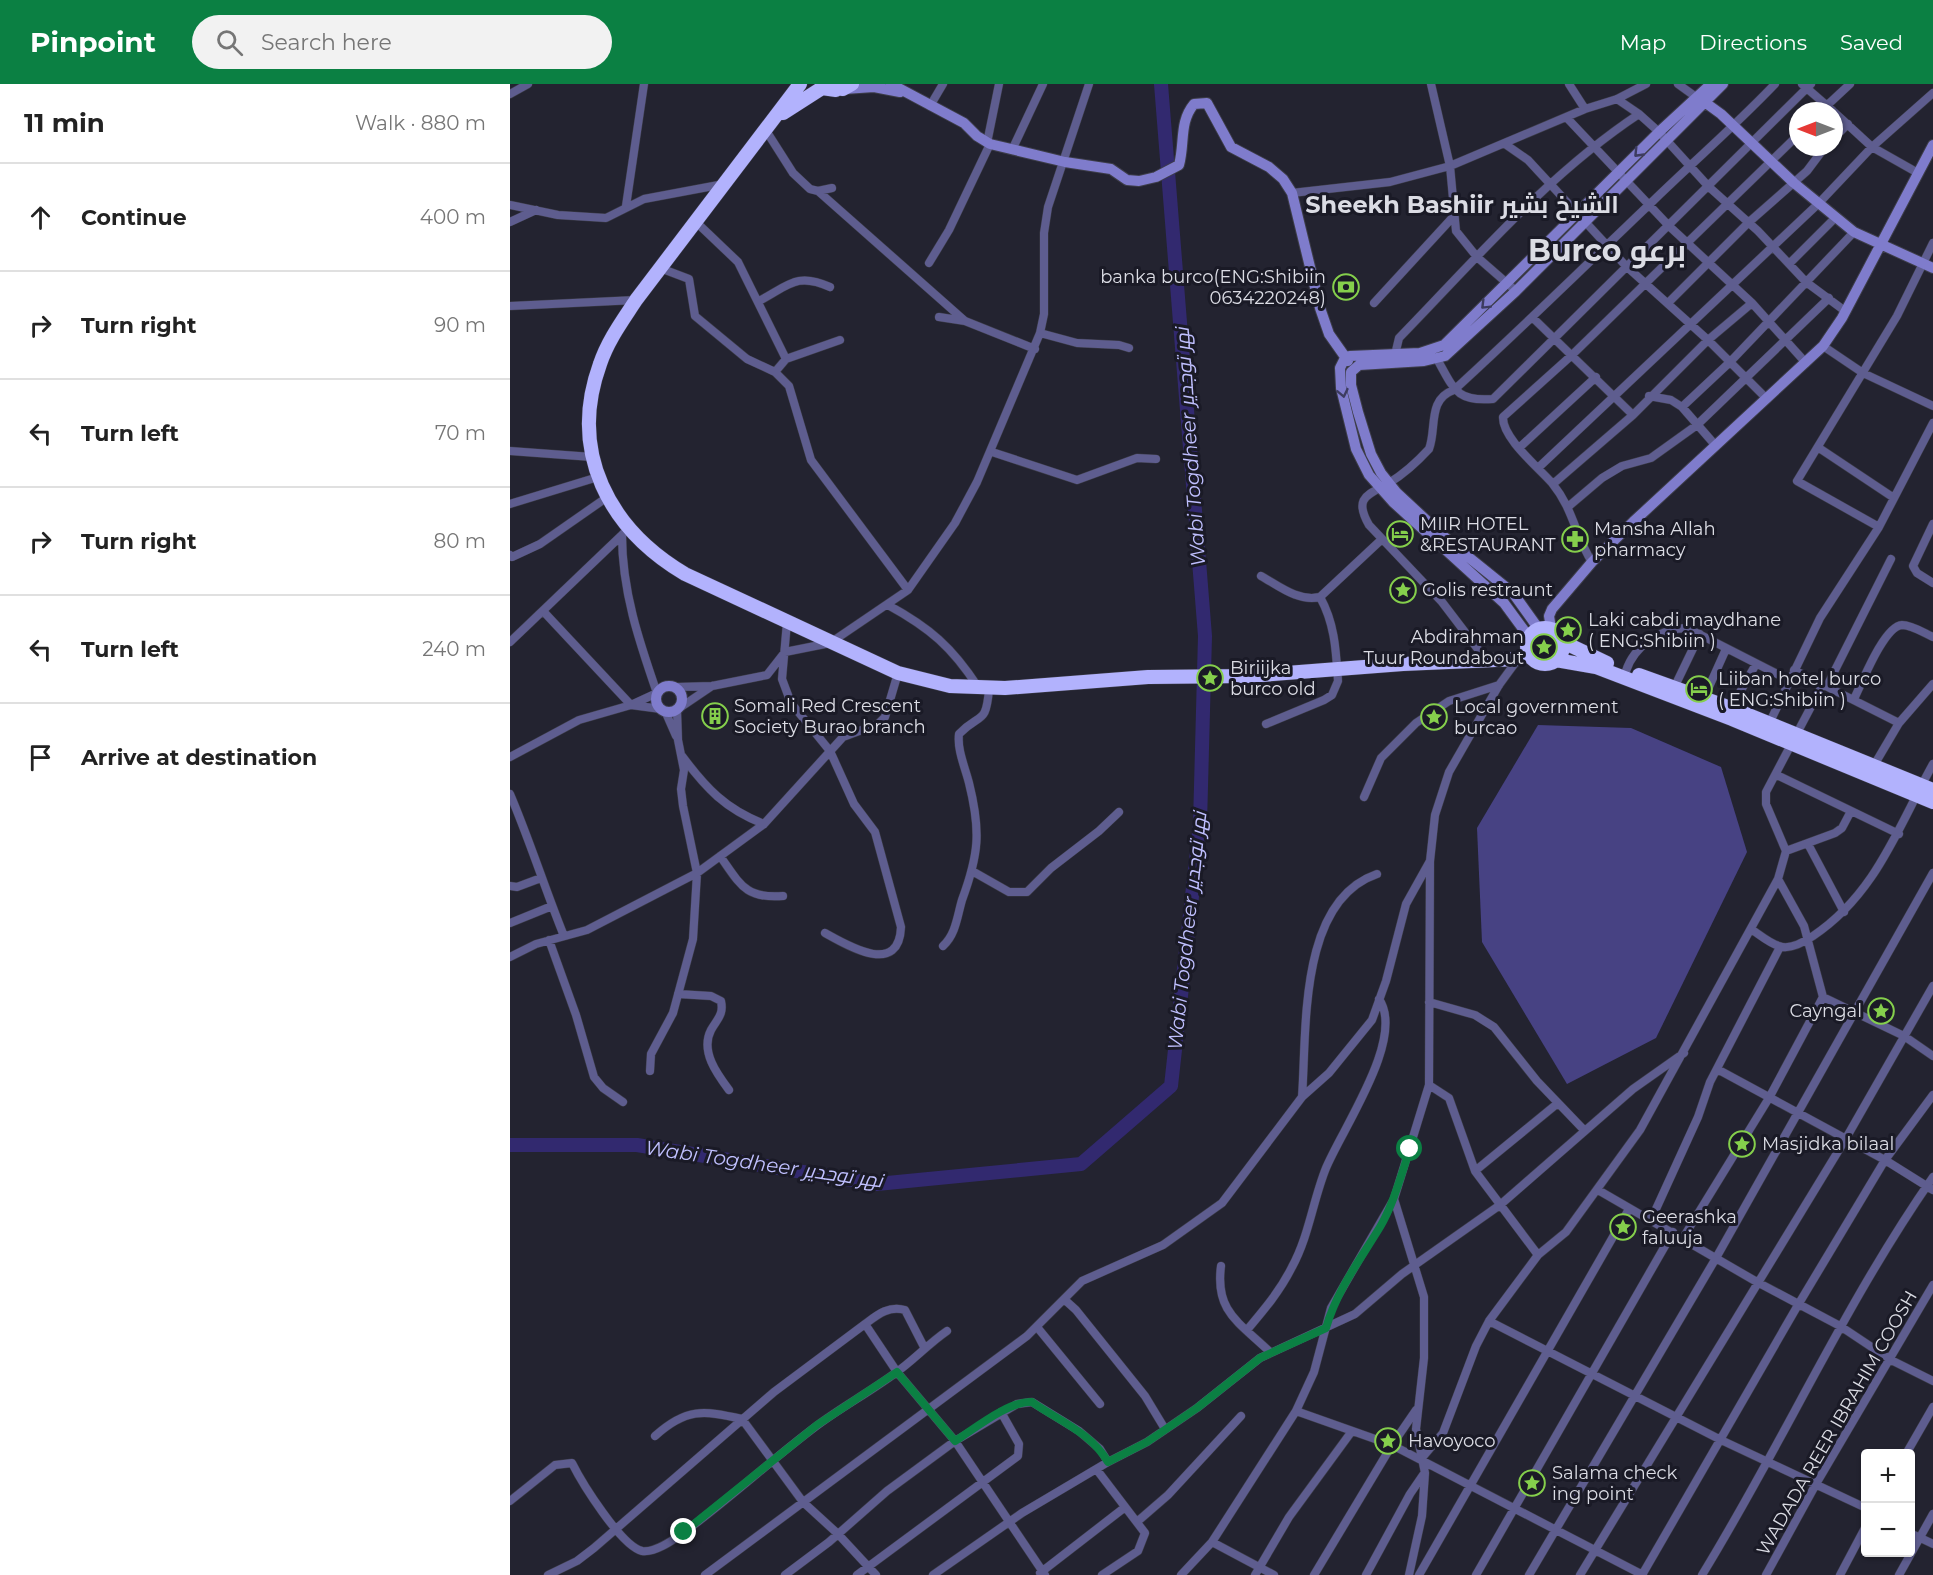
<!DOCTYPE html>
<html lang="en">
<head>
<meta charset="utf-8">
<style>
	:root { --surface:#fff; --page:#f2f2f2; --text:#222; --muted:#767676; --line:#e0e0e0; --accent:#0b8043 }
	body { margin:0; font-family:Montserrat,Cairo,sans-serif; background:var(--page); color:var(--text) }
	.controls { position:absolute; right:18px; bottom:18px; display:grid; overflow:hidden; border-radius:6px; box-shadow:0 2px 4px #0004 }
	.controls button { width:54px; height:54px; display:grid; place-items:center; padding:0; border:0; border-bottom:2px solid var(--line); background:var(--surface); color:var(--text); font:30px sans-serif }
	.compass { position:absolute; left:1279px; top:18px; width:54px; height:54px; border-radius:50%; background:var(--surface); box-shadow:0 2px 4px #0004; rotate:270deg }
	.stop { position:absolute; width:18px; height:18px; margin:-14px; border:4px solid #0b8043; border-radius:50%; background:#fff }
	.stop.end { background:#0b8043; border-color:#fff; box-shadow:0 2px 6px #0008 }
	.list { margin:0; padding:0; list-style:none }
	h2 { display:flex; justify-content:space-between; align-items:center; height:78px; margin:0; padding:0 24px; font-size:26px }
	h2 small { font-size:20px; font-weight:400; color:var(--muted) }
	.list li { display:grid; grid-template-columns:39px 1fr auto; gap:18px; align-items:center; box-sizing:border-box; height:108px; padding:0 24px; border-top:2px solid var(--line) }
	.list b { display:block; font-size:22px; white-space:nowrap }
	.list em { font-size:20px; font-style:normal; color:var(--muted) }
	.icon { flex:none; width:33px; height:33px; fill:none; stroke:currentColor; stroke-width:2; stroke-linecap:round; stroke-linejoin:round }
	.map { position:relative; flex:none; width:1423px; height:1491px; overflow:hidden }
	header { display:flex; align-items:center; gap:36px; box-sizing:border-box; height:84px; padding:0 30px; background:var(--accent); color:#fff }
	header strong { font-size:28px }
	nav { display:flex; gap:33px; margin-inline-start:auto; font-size:21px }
	.search { width:420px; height:54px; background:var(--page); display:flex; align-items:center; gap:15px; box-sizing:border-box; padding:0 21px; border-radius:33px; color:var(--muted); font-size:22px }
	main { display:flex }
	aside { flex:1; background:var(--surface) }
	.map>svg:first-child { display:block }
</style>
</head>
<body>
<header>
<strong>Pinpoint</strong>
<div class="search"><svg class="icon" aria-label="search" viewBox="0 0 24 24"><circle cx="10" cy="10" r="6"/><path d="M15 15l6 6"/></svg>Search here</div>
<nav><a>Map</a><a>Directions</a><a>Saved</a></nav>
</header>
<main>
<aside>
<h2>11 min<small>Walk · 880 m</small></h2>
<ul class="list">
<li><svg class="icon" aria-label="ahead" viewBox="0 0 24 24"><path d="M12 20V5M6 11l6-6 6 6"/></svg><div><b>Continue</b></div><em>400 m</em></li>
<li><svg class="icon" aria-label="right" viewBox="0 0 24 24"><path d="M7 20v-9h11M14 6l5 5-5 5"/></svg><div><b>Turn right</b></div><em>90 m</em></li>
<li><svg class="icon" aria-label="left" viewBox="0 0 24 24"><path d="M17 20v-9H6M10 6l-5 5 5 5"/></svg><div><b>Turn left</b></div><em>70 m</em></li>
<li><svg class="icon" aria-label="right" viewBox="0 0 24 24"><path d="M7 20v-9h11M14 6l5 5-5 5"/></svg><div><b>Turn right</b></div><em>80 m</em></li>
<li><svg class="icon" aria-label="left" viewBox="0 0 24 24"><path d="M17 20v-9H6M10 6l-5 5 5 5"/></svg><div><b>Turn left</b></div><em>240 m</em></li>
<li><svg class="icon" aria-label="arrive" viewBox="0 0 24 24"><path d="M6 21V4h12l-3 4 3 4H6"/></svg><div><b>Arrive at destination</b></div></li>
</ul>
</aside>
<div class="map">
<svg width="1423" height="1491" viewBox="0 0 1423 1491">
	<rect width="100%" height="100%" fill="#232330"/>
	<path fill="#474283" d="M 1028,641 L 1121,644 L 1211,683 L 1237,768 L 1146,954 L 1057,1000 L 972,858 L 967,744 Z"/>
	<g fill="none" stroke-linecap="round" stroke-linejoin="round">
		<path stroke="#32296f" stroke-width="14" d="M 0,1061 L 127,1061 L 367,1100 L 571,1080 L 661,1002 L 690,740 L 695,552 L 651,0"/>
		<g stroke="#3d3d49" stroke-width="9">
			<path id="street" d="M 921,0 L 940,82 L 946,147 L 967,173 L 1006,207
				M 1059,0 L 1075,25
				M 1168,0 L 1186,13
				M 1292,0 L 1323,27
				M 0,10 L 18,0
				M 420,22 L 433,0
				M 1311,27 L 1340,0
				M 1324,28 L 1362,63 L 1408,89
				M 1129,30 L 1149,48 L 1199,103 L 1248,147 L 1296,198 L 1335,227
				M 1057,34 L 1159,142 L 1242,219 L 1296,279
				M 255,45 L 283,89 L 300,105 L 308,107 L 322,104
				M 1324,54 L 1338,40
				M 477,59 L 489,0
				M 995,60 L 1018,76 L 1116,182 L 1198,256 L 1256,314
				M 502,66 L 533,0
				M 308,107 L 455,237
				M 782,109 L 880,98 L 940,82 L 1075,25 L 1107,15 L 1136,0
				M 0,121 L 48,131 L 96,134 L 134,115 L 214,100
				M 116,122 L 134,0
				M 185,137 L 228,178 L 276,275 L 265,288
				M 0,138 L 26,126
				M 419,179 L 439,146 L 480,60
				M 1279,180 L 1326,133
				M 150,184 L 179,195 L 185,232 L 237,275 L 265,288 L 279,302 L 301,376 L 398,506
				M 249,217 C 279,201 287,188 320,203
				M 864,219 L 943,133
				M 1158,219 L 1238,139 L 1297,87 L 1315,63
				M 0,222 L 126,216
				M 429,233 L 455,237 L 525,265
				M 1023,234 L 1123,331
				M 530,249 L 567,259 L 609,261 L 619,264
				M 1313,262 L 1353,289 L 1423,322
				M 276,275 L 330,256
				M 884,275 L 889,254 C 966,175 1037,91 1129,30 L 1107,15
				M 927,275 C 944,305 946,318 983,315 L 1301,0
				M 1139,312 L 1161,316 L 1172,323 L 1206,362
				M 1172,323 L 1220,278 L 1344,148
				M 1009,364 L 1086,293
				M 1309,364 L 1384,414
				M 0,367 L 82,373
				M 482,368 L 567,396 L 627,374 L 646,375
				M 1028,384 L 1309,119 L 1362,63 L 1423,9
				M 1043,400 L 1123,331 L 1198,256 L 1242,219
				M 0,420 L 88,393
				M 1059,422 L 1092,394 L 1112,382 L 1141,374 L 1187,341 L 1319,214
				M 1423,440 L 1403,482 L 1407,489 L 1423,499
				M 1369,443 L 1287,397 L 1387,232 L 1423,159
				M 0,471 L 2,473 L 30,460 L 96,414
				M 1082,478 C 1065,452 1064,426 1042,399 C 1029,384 992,354 993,333 L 1062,271 L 1288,51
				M 751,492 C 769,502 788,518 810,513 L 871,456
				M 378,521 C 420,544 442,563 468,603
				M 33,527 L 121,621 L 151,625
				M 277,538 L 272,595 L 281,619 L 320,667 L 344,720 L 365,748 L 391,843 C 389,892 340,863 315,849
				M 0,558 L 114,449
				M 977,577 L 932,518 L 859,441 C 843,413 858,411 879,399 C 892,391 908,377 919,365 C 927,345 917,315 944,306 C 1012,244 1077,180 1143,117 C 1183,78 1226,41 1265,0
				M 1284,586 L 1389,639
				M 1116,587 C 1124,562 1151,544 1177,544 L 1279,596
				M 1317,602 L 1381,475
				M 166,603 L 202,602 L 257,591 L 275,568 L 320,559 L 398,506 L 445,439 L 467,398 L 530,249 L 534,230 L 534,149 L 538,123 L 579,0
				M 1164,604 L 1190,550
				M 1194,614 L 1216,565
				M 1344,615 C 1352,599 1374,542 1392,541 C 1402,541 1414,549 1423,553
				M 171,623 L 202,602
				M 1221,624 L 1246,580
				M 155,627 L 166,652
				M 756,640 L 814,616 L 822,611 L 828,597 C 826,567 825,540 810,513
				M 1258,642 L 1310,534 L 1369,443 L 1423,339
				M 172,672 C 196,704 215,725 254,740
				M 0,673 L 69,636 L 121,621 L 147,609 C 129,557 112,507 112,451
				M 1363,683 L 1389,639 L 1423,600
				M 1267,691 L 1389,750
				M 0,710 C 20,757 35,805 54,852
				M 854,713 L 871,674 L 906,639 L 939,617 L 989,601
				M 1298,760 L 1334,828
				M 1276,767 L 1325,749 L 1332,744 L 1341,727
				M 210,772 C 230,800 235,815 273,812
				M 462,787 L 499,808 L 517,808 L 541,784 L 589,747 L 609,728
				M 0,802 L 7,803 L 31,794
				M 0,839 L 42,822
				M 1241,845 C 1250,851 1259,859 1269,862 C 1279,866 1294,858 1303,852 C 1366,810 1388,743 1423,680
				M 39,856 L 66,931 L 84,993 L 93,1004 L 113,1018
				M 433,862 C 446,850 447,833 452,816 C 469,770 471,747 459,699 C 455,683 447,666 449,650 C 470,628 476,642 479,605
				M 0,873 L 26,860 L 77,846 L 187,789 L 254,740 L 333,653 L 368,640 L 375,633 L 388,589
				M 168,910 L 201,912 L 211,917 C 214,931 207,935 201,946 C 190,967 207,990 219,1006
				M 1313,913 L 1394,952 L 1423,972
				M 919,918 L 965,931 L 984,943 L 1027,997 L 1074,1046
				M 1207,985 L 1375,1076 L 1423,1106
				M 140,987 L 141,970 L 163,929 L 183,855 L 187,789 L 173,722 L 171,705 L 174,686 L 168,656 L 167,626
				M 919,1001 L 939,1014 L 965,1087 L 1028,1171
				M 792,1013 C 797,946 788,817 867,790
				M 965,1087 L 1048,1019
				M 1088,1106 L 1247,1198 L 1330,1242 L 1381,1276 L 1423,1297
				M 884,1115 L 914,1213 L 914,1274 L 906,1345 L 915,1389 L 912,1432 L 899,1491
				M 1141,1136 L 1188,1033 L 1200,998 L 1270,863
				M 1173,1154 L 1259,1014 L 1313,913 L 1294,842 L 1268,795
				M 711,1182 C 705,1228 729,1238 760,1268
				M 555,1216 L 566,1226 L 635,1312 L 655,1345
				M 979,1237 L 1211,1356 L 1356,1424
				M 355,1240 C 367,1231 379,1221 395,1226 L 414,1263
				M 527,1243 L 590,1320
				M 737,1246 C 754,1226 770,1207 782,1183 C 799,1152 803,1116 816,1084 C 832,1045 896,954 869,915
				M 786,1327 L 882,1361 L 1133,1491
				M 145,1352 C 176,1324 193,1326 232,1335 L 293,1418 L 328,1450 L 366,1491
				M 1396,1370 L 1423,1323
				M 911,1375 L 933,1349 L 966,1262 L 979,1237 L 1028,1171 L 1056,1148 L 1130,1046 L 1268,795 L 1276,767 L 1256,720 L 1256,708 L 1313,600
				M 587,1386 L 635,1449 L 628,1467 L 592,1491
				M 0,1417 L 45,1381 L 62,1379 C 72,1399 111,1462 132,1467 C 145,1469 163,1456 173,1449 C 218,1416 260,1377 305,1343 C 330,1324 358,1309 384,1290 C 403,1277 418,1260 437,1247
				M 628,1437 L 658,1411 L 731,1332
				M 1400,1449 L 1423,1460
				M 702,1458 L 764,1491
				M 530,1489 L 614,1424
				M 38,1491 L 67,1477 L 84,1464 L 264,1308 L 355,1240 L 387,1288 L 445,1357 L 535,1491
				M 195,1491 L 517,1252 L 572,1197 L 653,1161 L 712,1119 L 792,1013 L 819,989 L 862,936 L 876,897 L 896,820 L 920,777
				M 275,1491 L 319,1458 L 377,1407 L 445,1357 L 507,1320 L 522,1318 L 569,1347 L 590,1365 L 598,1378
				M 347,1491 L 508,1372 L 509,1360 L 491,1328
				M 423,1491 L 512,1429 L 598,1378 L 637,1358 L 687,1324 L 750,1274 L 845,1230 L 892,1190 L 990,1121 L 1123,1005 L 1174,969
				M 671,1491 L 702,1458 L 786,1327 L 804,1288 L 821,1224 L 884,1115 L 919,1001 L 920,777 L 925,731 L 939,688 L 989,601 L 1008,575
				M 745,1491 L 779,1433 L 842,1347
				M 804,1491 L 882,1361 L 906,1326
				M 856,1491 L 900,1410 L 913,1391
				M 909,1491 L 1119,1125
				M 966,1491 L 1163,1148
				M 1019,1491 L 1206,1174 L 1423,789
				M 1070,1491 L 1335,1056 L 1423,902
				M 1132,1491 L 1288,1221 L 1375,1076 L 1423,1011
				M 1192,1491 C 1272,1361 1335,1219 1423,1093
				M 1256,1491 L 1306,1400 L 1423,1201
				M 1330,1491 L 1356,1442
				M 1389,1491 L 1423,1430"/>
		</g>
		<g stroke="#3d3d49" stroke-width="12">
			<path id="secondary" d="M 381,0 L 454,39 L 467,52 L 480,60 L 555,78 L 601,85 L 617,96 L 629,97 L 646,93 L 669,81 C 675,59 669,38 684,20 L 697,19 L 721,63 L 759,83 L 773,95 L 782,109 L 810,224 L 819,250 L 838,277
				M 334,5 L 364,3 L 390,8
				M 1189,14 L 1211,30 L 1284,99 L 1344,148 L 1423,184
				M 1028,544 L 1003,509 L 941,459 L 887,409 L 871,389 L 861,370 L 848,328 L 841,301 L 841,288 L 849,281 L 914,277 L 935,272 L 1006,207 L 1213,0
				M 1041,544 L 1039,532 L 1042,525 L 1082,478 L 1123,438 L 1313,262 L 1332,234 L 1423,61
				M 1019,553 L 994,519 L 883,418 L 859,391 L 846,365 L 831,304 L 830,284 L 835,274 L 840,272 L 910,269 L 934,261 L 1149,48 L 1201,0
				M146 615a13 13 0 1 1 26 0a13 13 0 1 1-26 0Z"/>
		</g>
		<g stroke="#3d3d49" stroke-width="15">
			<path id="highway" d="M 290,0 L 126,216 C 113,236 98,256 90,280 C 58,368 99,445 175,490 L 388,589 L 440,602 L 495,604 L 638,593 L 738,592 L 893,580 L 1008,575 L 1019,571
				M 318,3 L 333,5 L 342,0
				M 273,29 L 312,4 L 326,6
				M1017 562a18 18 0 1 1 36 0a18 18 0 1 1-36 0Z
				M 1053,558 L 1097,579
				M 1046,576 L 1086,583 L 1222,635 L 1423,718
				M 1129,591 L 1221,624 L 1423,706"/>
		</g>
		<use href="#street" stroke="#5e5d8f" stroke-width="8"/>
		<use href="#secondary" stroke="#7f7ccc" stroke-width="10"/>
		<use href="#highway" stroke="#b2b2fd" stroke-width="14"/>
	</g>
	<defs><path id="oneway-chevron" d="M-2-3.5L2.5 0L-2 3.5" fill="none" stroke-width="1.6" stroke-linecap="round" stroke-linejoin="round" transform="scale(1.5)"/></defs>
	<g stroke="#3d3c60">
		<use href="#oneway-chevron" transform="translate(1128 69) rotate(134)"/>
		<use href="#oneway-chevron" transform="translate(975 221) rotate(135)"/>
		<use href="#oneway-chevron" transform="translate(833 309) rotate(78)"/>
	</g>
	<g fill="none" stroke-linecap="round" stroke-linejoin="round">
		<path stroke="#0b8043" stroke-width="8" d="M 174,1448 L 307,1341 L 387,1288 L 445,1357 C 464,1345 500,1316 522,1318 C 549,1337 580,1348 598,1378 L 637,1358 L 687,1324 L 750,1274 L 816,1244 C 827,1206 850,1176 870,1143 C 884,1119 891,1091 900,1065"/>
	</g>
	<defs>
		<g id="bank-ring" transform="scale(1.35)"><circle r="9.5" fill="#1a1a26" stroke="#85cf4c" stroke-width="1.5"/><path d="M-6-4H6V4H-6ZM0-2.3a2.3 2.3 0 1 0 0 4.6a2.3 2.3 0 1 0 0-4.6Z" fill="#85cf4c"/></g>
		<g id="hotel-ring" transform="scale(1.35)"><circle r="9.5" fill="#1a1a26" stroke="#85cf4c" stroke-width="1.5"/><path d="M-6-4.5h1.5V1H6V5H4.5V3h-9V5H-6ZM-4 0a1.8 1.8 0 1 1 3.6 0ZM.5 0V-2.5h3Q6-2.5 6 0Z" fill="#85cf4c"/></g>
		<g id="pharmacy-ring" transform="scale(1.35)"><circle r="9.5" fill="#1a1a26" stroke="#85cf4c" stroke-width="1.5"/><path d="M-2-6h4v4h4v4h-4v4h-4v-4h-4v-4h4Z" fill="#85cf4c"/></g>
		<g id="sight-ring" transform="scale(1.35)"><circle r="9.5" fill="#1a1a26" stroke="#85cf4c" stroke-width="1.5"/><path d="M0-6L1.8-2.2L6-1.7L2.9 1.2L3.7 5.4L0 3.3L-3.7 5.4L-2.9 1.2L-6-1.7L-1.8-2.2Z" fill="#85cf4c"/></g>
		<g id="building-ring" transform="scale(1.35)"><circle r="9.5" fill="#1a1a26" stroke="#85cf4c" stroke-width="1.5"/><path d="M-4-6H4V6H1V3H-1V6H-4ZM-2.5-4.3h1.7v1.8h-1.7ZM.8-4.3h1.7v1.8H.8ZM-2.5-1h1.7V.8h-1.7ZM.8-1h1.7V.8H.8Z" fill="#85cf4c"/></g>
	</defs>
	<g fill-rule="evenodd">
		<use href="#bank-ring" x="836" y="203"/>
		<use href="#hotel-ring" x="890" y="450"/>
		<use href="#pharmacy-ring" x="1065" y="455"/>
		<use href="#sight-ring" x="893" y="506"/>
		<use href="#sight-ring" x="1058" y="546"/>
		<use href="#sight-ring" x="1034" y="563"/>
		<use href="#sight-ring" x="700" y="594"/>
		<use href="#hotel-ring" x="1189" y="605"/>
		<use href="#building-ring" x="205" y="632"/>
		<use href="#sight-ring" x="924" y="633"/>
		<use href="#sight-ring" x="1371" y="927"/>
		<use href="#sight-ring" x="1232" y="1060"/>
		<use href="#sight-ring" x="1113" y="1143"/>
		<use href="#sight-ring" x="878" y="1357"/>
		<use href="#sight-ring" x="1022" y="1399"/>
	</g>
	<g text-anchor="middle" stroke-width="6" stroke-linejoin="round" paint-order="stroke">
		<g font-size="18" fill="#dbdce4" stroke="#1a1a26" text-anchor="start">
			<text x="816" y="199" text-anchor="end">banka burco(ENG:Shibiin<tspan x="816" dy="21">0634220248)</tspan></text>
			<text x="910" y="446">MIIR HOTEL<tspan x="910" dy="21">&amp;RESTAURANT</tspan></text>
			<text x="1084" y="451">Mansha Allah<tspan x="1084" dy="21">pharmacy</tspan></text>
			<text x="912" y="512">Golis restraunt</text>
			<text x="1078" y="542">Laki cabdi maydhane<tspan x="1078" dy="21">( ENG:Shibiin )</tspan></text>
			<text x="1014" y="559" text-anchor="end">Abdirahman<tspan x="1014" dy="21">Tuur Roundabout</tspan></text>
			<text x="720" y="590">Biriijka<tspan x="720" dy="21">burco old</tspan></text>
			<text x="1208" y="601">Liiban hotel burco<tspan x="1208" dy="21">( ENG:Shibiin )</tspan></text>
			<text x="224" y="628">Somali Red Crescent<tspan x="224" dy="21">Society Burao branch</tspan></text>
			<text x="944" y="629">Local government<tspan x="944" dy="21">burcao</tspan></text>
			<text x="1352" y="933" text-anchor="end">Cayngal</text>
			<text x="1252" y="1066">Masjidka bilaal</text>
			<text x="1132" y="1139">Geerashka<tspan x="1132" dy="21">faluuja</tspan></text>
			<text x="898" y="1363">Havoyoco</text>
			<text x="1042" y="1395">Salama check<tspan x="1042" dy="21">ing point</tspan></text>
		</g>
		<g font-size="18" fill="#dbdce4" stroke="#1a1a26">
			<text transform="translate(1327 1339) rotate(-60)" y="6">WADADA REER IBRAHIM COOSH</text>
		</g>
		<g font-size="20" font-style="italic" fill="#bfbffe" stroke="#1a1a26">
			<text transform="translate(680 363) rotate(-94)" y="7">Wabi Togdheer نهر توجدير</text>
			<text transform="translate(677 847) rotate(-84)" y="7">Wabi Togdheer نهر توجدير</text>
			<text transform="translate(254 1080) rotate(8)" y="7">Wabi Togdheer نهر توجدير</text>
		</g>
		<g font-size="24" font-weight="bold" fill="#dbdce4" stroke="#1a1a26">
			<text x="952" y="129">Sheekh Bashiir الشيخ بشير</text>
		</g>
		<g font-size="30" font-weight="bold" fill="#dbdce4" stroke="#1a1a26">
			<text x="1097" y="177">Burco برعو</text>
		</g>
	</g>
</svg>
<div class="controls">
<button>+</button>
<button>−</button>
</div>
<svg class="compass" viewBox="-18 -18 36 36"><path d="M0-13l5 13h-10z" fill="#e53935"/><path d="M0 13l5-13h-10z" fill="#767676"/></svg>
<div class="stop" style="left:900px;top:1065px"></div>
<div class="stop end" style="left:174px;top:1448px"></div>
</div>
</main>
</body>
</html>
